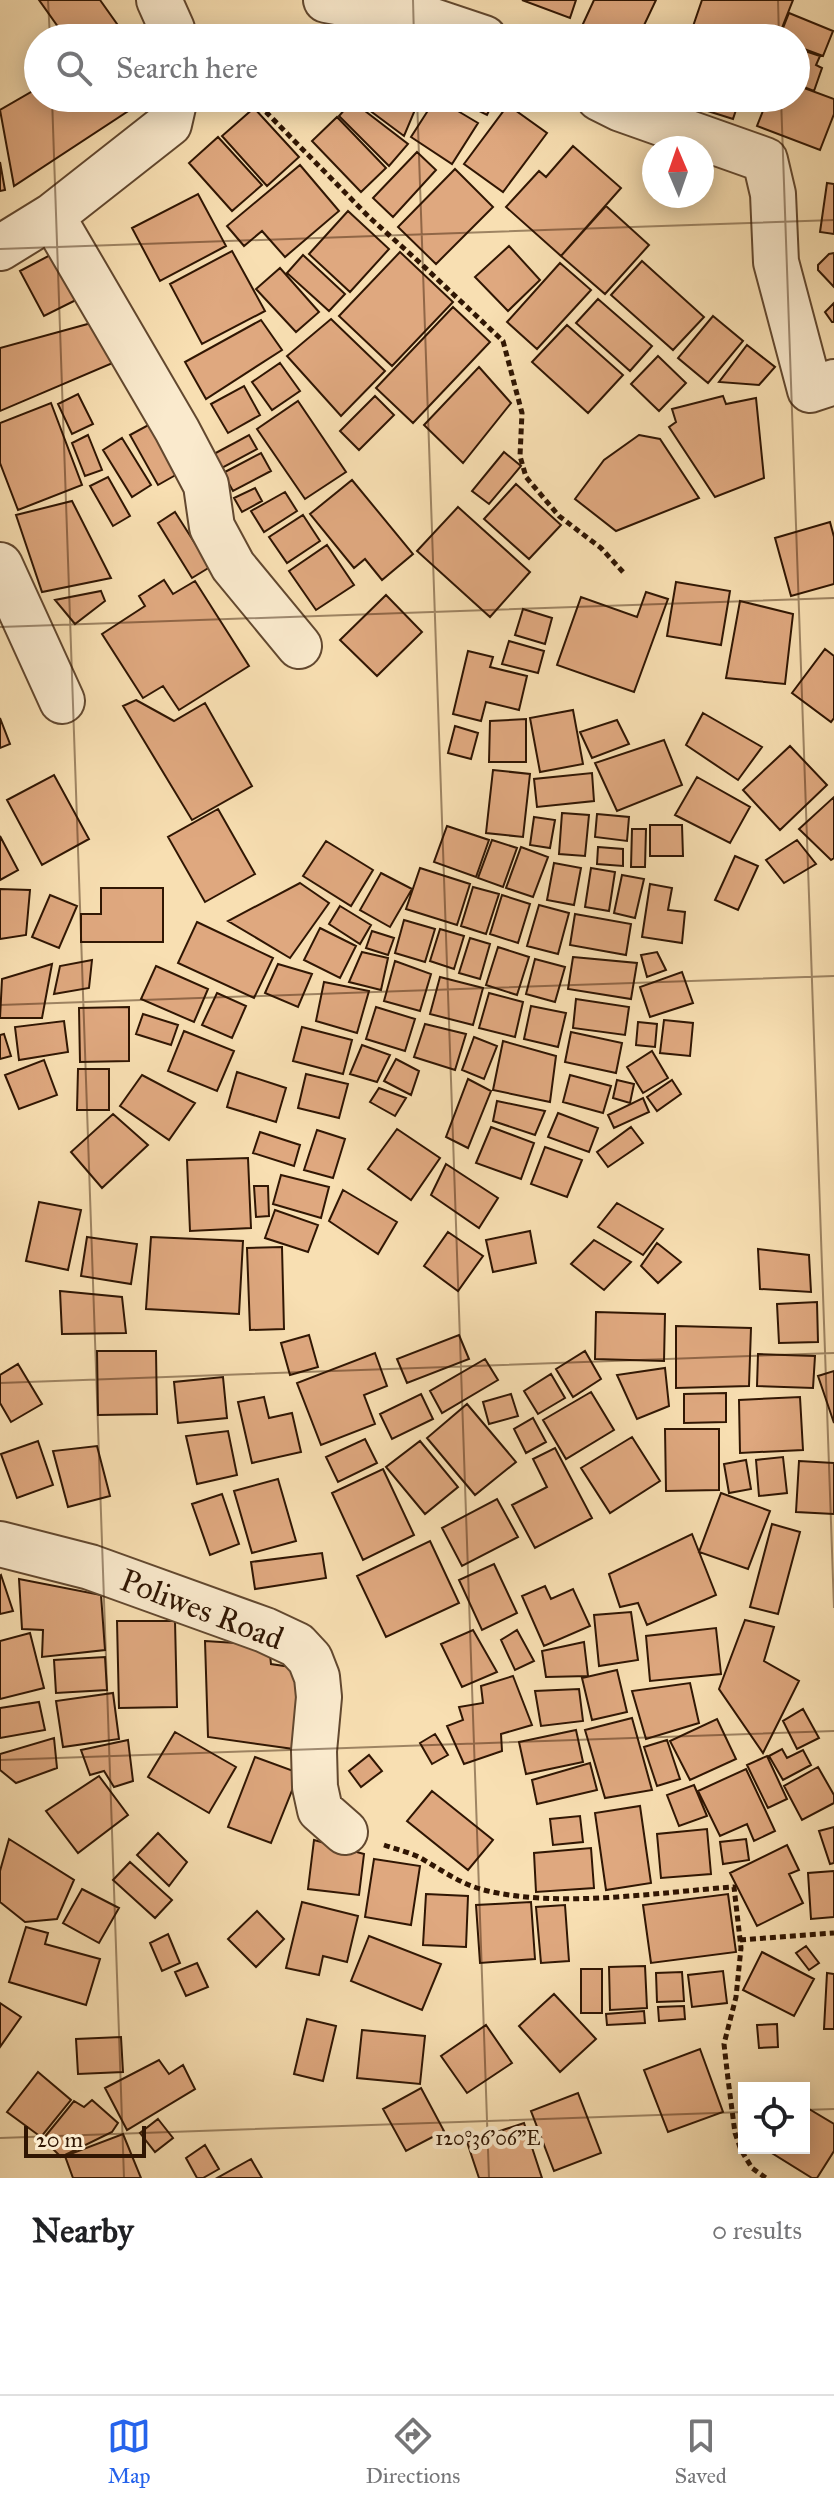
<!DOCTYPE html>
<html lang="en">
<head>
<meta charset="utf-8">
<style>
	:root { --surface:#fff; --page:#f2f2f2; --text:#202124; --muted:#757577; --line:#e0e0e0; --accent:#2563eb }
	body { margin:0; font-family:"IM FELL Great Primer",serif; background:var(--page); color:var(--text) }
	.controls { position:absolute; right:24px; bottom:24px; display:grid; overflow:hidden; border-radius:0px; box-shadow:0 4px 20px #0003 }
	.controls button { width:72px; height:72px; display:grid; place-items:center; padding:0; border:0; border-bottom:2px solid var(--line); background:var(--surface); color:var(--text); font:40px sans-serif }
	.compass { position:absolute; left:642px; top:136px; width:72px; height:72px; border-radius:50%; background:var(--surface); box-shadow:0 4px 20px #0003; rotate:358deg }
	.scale { position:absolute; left:24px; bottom:20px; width:122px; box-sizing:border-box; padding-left:8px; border:4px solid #301603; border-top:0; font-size:22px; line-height:28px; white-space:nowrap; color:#301603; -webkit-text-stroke:6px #faeacd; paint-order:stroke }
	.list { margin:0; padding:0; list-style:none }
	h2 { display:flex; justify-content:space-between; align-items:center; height:104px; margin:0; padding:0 32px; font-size:34px }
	h2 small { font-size:26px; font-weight:400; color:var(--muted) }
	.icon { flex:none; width:44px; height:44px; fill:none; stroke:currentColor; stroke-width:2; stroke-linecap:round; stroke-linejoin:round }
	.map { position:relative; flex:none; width:834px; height:2178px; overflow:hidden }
	.search { position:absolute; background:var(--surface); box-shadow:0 4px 20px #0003; left:24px; right:24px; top:24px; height:88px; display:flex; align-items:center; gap:20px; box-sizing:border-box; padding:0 28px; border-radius:44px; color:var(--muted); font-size:30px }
	.sheet { height:216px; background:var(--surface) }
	nav { display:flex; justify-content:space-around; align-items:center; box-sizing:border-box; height:112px; border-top:2px solid var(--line); background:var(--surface); font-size:22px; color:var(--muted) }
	nav a { display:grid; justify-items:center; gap:4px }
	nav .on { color:var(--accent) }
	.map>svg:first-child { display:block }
</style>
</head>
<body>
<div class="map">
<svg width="834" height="2178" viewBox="0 0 834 2178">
	<rect width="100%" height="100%" fill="#f8dfb2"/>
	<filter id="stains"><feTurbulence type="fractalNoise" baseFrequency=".0025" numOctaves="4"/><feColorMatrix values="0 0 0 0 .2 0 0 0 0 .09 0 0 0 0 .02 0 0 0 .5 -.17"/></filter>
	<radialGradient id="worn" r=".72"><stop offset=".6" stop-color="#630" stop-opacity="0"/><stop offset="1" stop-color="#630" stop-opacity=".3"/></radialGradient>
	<path fill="#dfa87f" stroke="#301603" stroke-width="2" d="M 39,0 L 100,0 L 127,38 L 66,38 Z
		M 522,0 L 576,0 L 570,18 Z
		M 594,0 L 656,0 L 638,38 L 607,38 L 582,26 Z
		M 702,0 L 793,0 L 778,38 L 689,38 Z
		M 789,13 L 833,31 L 823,56 L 796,46 L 796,38 L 779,38 Z
		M 381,20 L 424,38 L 374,38 Z
		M 796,48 L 820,56 L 816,65 L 822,68 L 814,91 L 796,84 Z
		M 796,85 L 834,99 L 834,114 L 820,150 L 757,126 L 768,98 L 796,98 Z
		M 38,88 L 38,98 L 139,98 L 142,102 L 14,186 L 0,110 Z
		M 353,98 L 420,98 L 404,136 Z
		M 436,98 L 478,123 L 452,164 L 411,137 Z
		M 453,98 L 495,98 L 487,115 Z
		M 698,98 L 755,98 L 750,110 L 737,107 L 733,119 L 695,107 Z
		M 352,101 L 408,144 L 389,166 L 339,116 Z
		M 508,105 L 547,133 L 503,192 L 464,164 Z
		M 254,108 L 299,157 L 267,186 L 222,136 Z
		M 337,117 L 386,168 L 361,192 L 312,141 Z
		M 218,137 L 262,185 L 232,211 L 189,163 Z
		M 573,146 L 621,188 L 561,256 L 506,207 L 539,171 L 546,177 Z
		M 417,152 L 436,170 L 393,217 L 373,198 Z
		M 0,162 L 5,190 L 0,191 Z
		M 300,165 L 339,211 L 285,257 L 262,231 L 244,246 L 227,226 Z
		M 455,169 L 493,207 L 436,264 L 398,227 Z
		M 827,183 L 834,184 L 834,234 L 820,232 Z
		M 198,194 L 226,246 L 160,281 L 132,228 Z
		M 606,206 L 649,245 L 605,294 L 561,256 Z
		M 348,211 L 389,249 L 350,292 L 309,254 Z
		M 509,246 L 540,280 L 508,311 L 475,277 Z
		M 232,251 L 265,311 L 202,344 L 170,284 Z
		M 56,252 L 80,298 L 44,316 L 20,271 Z
		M 400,252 L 453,302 L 392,366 L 339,316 Z
		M 834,253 L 834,287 L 818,270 L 818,265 L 829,254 Z
		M 303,255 L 345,294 L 329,311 L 287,273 Z
		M 642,261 L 704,317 L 673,350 L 611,295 Z
		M 560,263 L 591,290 L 537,349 L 507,322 Z
		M 280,268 L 319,312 L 296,332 L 256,289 Z
		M 598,299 L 652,346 L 630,371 L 576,323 Z
		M 834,303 L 834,322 L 832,322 L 825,312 Z
		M 453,307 L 490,342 L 413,423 L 376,388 Z
		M 713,316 L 743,341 L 708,383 L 678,358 Z
		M 331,319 L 385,371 L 341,416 L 287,356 Z
		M 261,320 L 282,350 L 206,399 L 185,362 Z
		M 95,322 L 115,362 L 0,411 L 0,348 Z
		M 567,325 L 623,375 L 588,413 L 532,362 Z
		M 747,345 L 775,367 L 759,385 L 719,382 Z
		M 658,356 L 686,383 L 659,411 L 631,384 Z
		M 280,363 L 300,391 L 272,410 L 252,382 Z
		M 479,367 L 511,403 L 463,463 L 424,425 Z
		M 244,386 L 260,415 L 228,433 L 211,404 Z
		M 78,394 L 93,424 L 72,434 L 58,404 Z
		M 375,396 L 394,415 L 359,450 L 340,431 Z
		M 723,396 L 726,404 L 756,398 L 764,478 L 715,497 L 669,427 L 676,422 L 672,409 Z
		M 298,401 L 346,472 L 305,499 L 257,429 Z
		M 51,403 L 82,485 L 18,510 L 0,463 L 0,423 Z
		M 152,423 L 181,472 L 158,485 L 130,435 Z
		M 88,435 L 102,470 L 85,476 L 72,443 Z
		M 249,435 L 257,449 L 220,469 L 212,455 Z
		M 639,435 L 660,439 L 699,498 L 616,531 L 575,499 L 604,460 Z
		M 122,438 L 151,485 L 132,497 L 103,450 Z
		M 504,452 L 521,466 L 489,504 L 472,491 Z
		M 261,453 L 271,471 L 233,491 L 223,473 Z
		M 108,477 L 130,516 L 113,526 L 90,486 Z
		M 352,480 L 413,554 L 382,580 L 365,559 L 354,568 L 310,514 Z
		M 516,484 L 561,525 L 529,559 L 484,519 Z
		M 255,488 L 262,501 L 242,512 L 234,498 Z
		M 285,492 L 297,511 L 264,532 L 251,511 Z
		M 72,501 L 111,578 L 42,592 L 16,515 Z
		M 458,507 L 530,572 L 490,617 L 417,551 Z
		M 175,512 L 210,567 L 192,578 L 158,523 Z
		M 303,515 L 320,541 L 287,563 L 269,537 Z
		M 830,522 L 834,537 L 834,584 L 791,596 L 775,538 Z
		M 327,545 L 354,585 L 316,610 L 289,571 Z
		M 164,580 L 173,594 L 195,581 L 249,666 L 179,710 L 163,686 L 143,698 L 102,634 L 145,606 L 139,596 Z
		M 676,582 L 730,591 L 721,645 L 667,636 Z
		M 101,591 L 105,601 L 75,624 L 55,600 Z
		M 646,592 L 668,599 L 634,692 L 557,665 L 581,597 L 637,617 Z
		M 386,595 L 422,632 L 377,676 L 340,640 Z
		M 740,601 L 793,614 L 785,684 L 726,678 Z
		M 523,609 L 552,618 L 545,644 L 515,635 Z
		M 509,641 L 544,651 L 538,673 L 502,664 Z
		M 825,649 L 834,656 L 834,718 L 831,722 L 792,693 Z
		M 468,651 L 493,657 L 490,667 L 527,676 L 519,710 L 486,702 L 481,721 L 453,714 Z
		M 136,700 L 174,721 L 205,703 L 252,786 L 192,820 L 123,706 Z
		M 573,710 L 583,764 L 540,772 L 530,718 Z
		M 703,713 L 762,747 L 738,780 L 686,745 Z
		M 0,718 L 10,744 L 0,748 Z
		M 526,719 L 526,762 L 489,762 L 490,721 Z
		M 617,720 L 629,744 L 592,758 L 580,732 Z
		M 455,726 L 478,733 L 471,759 L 448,753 Z
		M 664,740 L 682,785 L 617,811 L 595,763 Z
		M 790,746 L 827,785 L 780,830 L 743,790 Z
		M 493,770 L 530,774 L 523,837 L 486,833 Z
		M 592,773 L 594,801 L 537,807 L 534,779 Z
		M 54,775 L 89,839 L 42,865 L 7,800 Z
		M 697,777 L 750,807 L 730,843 L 675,815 Z
		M 834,797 L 834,858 L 831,860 L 799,829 Z
		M 218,809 L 255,874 L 205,902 L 168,837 Z
		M 562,813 L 589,815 L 585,856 L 559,854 Z
		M 597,814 L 629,817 L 627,841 L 595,837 Z
		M 534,817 L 555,820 L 550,848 L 530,845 Z
		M 650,825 L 682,825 L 683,856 L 650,856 Z
		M 447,826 L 489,840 L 476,877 L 434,862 Z
		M 632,829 L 646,829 L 645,867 L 631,867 Z
		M 0,836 L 18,870 L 0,880 Z
		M 492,840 L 517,848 L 503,887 L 478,878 Z
		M 797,840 L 816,864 L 784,883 L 766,860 Z
		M 326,841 L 373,870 L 351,906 L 303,876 Z
		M 521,847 L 548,857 L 533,897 L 506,888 Z
		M 598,847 L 623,849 L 623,866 L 597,864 Z
		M 735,856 L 758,866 L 738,910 L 715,900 Z
		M 554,863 L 581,868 L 574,905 L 547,900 Z
		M 420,868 L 470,884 L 457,925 L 406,909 Z
		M 591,868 L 615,872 L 609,911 L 585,907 Z
		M 381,873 L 412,889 L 390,927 L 360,910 Z
		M 622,875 L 644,879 L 635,918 L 614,913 Z
		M 300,883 L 329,903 L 290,958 L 228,921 Z
		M 650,884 L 672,888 L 668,910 L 685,912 L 682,943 L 642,937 Z
		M 473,887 L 499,894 L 486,934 L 461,926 Z
		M 101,888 L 163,888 L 163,942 L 81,942 L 81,914 L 101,914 Z
		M 0,889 L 30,890 L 26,935 L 0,939 Z
		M 50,895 L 77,906 L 59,948 L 32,937 Z
		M 502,895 L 530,904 L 518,943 L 490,934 Z
		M 539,905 L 569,913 L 558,954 L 527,946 Z
		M 340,906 L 371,925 L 360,944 L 329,924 Z
		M 575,914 L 631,924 L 626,955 L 570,945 Z
		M 404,920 L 435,929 L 425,962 L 395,953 Z
		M 197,922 L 273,958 L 254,998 L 178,963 Z
		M 320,928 L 356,946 L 340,978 L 304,960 Z
		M 440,929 L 464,936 L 454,969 L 430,961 Z
		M 372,931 L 394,938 L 388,955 L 366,948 Z
		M 470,938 L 490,944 L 480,979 L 459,973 Z
		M 498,947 L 529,957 L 517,995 L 486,985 Z
		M 362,952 L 388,958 L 381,990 L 349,982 Z
		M 657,952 L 666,970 L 647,977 L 641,955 Z
		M 573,957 L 637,963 L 631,999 L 568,989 Z
		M 535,959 L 565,967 L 555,1002 L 526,994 Z
		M 92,960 L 89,988 L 54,994 L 60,966 Z
		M 395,961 L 431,974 L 420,1011 L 384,1001 Z
		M 52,964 L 42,1018 L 0,1018 L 2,979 Z
		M 278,964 L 312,974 L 298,1007 L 265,993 Z
		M 156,966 L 208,989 L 194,1022 L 141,999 Z
		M 682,972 L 693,1003 L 650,1017 L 640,987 Z
		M 440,977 L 483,988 L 473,1025 L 430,1014 Z
		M 324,982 L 369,991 L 357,1033 L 316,1021 Z
		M 217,993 L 246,1006 L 232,1038 L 202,1025 Z
		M 489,993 L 523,1002 L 515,1037 L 479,1028 Z
		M 576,999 L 629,1007 L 625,1035 L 573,1028 Z
		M 531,1006 L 566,1013 L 558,1047 L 524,1039 Z
		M 129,1007 L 129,1061 L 80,1062 L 79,1008 Z
		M 376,1007 L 415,1019 L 405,1051 L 366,1039 Z
		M 143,1014 L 178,1025 L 171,1045 L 136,1034 Z
		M 664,1020 L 693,1023 L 690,1056 L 660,1053 Z
		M 64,1021 L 68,1052 L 19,1060 L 15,1027 Z
		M 638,1022 L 657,1024 L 655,1047 L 636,1045 Z
		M 425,1024 L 466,1034 L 455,1070 L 414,1057 Z
		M 302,1027 L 352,1040 L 343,1074 L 293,1061 Z
		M 184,1031 L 234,1051 L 217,1091 L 168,1071 Z
		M 571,1032 L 622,1043 L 616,1073 L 565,1062 Z
		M 4,1034 L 11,1056 L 0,1059 L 0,1035 Z
		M 474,1037 L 497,1046 L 484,1079 L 462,1070 Z
		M 503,1041 L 556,1056 L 550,1102 L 493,1090 Z
		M 362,1045 L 390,1055 L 377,1082 L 350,1074 Z
		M 652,1051 L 668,1078 L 643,1093 L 627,1067 Z
		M 396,1059 L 419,1071 L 411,1095 L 384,1081 Z
		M 44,1060 L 57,1095 L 19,1109 L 5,1075 Z
		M 78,1069 L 109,1069 L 109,1110 L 77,1110 Z
		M 237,1072 L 286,1088 L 276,1122 L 227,1107 Z
		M 306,1074 L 348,1084 L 339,1118 L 298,1108 Z
		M 142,1075 L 195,1103 L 169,1140 L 120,1106 Z
		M 570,1075 L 611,1086 L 603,1113 L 563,1102 Z
		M 468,1079 L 491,1091 L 468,1148 L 446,1137 Z
		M 617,1080 L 634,1084 L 630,1103 L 613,1098 Z
		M 672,1080 L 681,1094 L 657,1111 L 647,1097 Z
		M 379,1088 L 406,1098 L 395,1116 L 370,1102 Z
		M 643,1098 L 649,1112 L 614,1128 L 608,1115 Z
		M 497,1101 L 545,1111 L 535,1135 L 493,1121 Z
		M 558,1113 L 598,1128 L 589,1152 L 548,1137 Z
		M 113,1114 L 148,1145 L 102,1188 L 71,1152 Z
		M 491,1127 L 534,1143 L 521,1179 L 476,1163 Z
		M 631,1127 L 643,1143 L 608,1167 L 597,1152 Z
		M 397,1129 L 440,1158 L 411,1200 L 368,1169 Z
		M 317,1130 L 345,1139 L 333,1178 L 304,1170 Z
		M 260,1132 L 300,1145 L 294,1166 L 253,1153 Z
		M 545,1147 L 582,1160 L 567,1197 L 531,1184 Z
		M 248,1158 L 251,1228 L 190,1231 L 187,1160 Z
		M 446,1164 L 498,1198 L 479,1228 L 431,1195 Z
		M 281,1175 L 329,1187 L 321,1218 L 273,1204 Z
		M 254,1186 L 268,1186 L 269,1216 L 256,1217 Z
		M 343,1190 L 397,1222 L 378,1254 L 329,1221 Z
		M 39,1202 L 81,1210 L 68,1270 L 26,1261 Z
		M 617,1203 L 663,1229 L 643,1255 L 598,1227 Z
		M 275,1210 L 318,1225 L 308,1252 L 265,1238 Z
		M 530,1231 L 536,1263 L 493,1272 L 486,1240 Z
		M 448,1232 L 483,1256 L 458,1291 L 424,1266 Z
		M 87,1237 L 137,1244 L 131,1284 L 81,1276 Z
		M 151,1237 L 243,1241 L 239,1314 L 146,1309 Z
		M 594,1240 L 631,1262 L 604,1290 L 571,1264 Z
		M 657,1243 L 681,1262 L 658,1283 L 641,1266 Z
		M 282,1247 L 284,1329 L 250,1330 L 247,1248 Z
		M 758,1249 L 809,1255 L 811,1292 L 760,1289 Z
		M 60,1291 L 122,1297 L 126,1333 L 62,1334 Z
		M 817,1302 L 818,1342 L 779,1343 L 777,1304 Z
		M 596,1312 L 665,1314 L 664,1361 L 595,1359 Z
		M 676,1326 L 751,1328 L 749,1386 L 676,1388 Z
		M 309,1335 L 318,1367 L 290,1375 L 281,1343 Z
		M 459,1335 L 469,1359 L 407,1383 L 397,1359 Z
		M 97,1351 L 156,1351 L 157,1414 L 98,1415 Z
		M 585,1351 L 601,1379 L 573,1397 L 556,1369 Z
		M 375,1353 L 387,1386 L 364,1395 L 375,1424 L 321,1445 L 297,1383 Z
		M 758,1354 L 815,1356 L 813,1388 L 757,1386 Z
		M 485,1359 L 498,1380 L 442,1413 L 430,1391 Z
		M 18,1364 L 42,1404 L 11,1422 L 0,1403 L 0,1375 Z
		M 665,1368 L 669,1406 L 637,1419 L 617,1375 Z
		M 834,1371 L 834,1423 L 818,1376 Z
		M 551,1374 L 565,1398 L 538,1414 L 524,1391 Z
		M 223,1377 L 227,1418 L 178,1423 L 174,1382 Z
		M 591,1392 L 614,1430 L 566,1459 L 543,1420 Z
		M 726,1393 L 726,1422 L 684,1423 L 684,1394 Z
		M 421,1394 L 433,1419 L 392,1439 L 380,1414 Z
		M 511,1394 L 518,1416 L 489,1424 L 483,1402 Z
		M 264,1397 L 269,1418 L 292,1413 L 301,1452 L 252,1463 L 238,1402 Z
		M 800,1397 L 803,1450 L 740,1453 L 739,1400 Z
		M 467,1404 L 516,1462 L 475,1495 L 427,1438 Z
		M 533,1418 L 546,1442 L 526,1453 L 514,1429 Z
		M 665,1429 L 719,1429 L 719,1490 L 666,1491 Z
		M 228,1431 L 237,1475 L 197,1484 L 186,1436 Z
		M 632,1437 L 660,1481 L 610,1513 L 581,1468 Z
		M 365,1439 L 377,1463 L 338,1482 L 326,1457 Z
		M 38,1441 L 53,1485 L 17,1498 L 1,1454 Z
		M 420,1441 L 458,1487 L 425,1514 L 386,1467 Z
		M 97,1446 L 110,1496 L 68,1507 L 53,1451 Z
		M 555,1448 L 592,1518 L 535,1548 L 512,1505 L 547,1487 L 533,1459 Z
		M 783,1457 L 787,1493 L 759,1496 L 756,1460 Z
		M 746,1460 L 751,1489 L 729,1493 L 724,1464 Z
		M 799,1461 L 834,1463 L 834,1514 L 796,1512 Z
		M 383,1469 L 414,1535 L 363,1560 L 332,1493 Z
		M 278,1479 L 296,1541 L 252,1553 L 234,1491 Z
		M 721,1493 L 770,1511 L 748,1569 L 699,1552 Z
		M 222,1494 L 239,1544 L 210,1555 L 192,1504 Z
		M 497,1499 L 518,1537 L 462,1566 L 442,1528 Z
		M 772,1524 L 800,1532 L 778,1614 L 750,1607 Z
		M 692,1534 L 716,1595 L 647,1625 L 638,1603 L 620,1607 L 609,1574 Z
		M 430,1541 L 459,1603 L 386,1637 L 357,1576 Z
		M 322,1553 L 326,1578 L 255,1589 L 251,1562 Z
		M 494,1564 L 517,1613 L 482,1630 L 459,1580 Z
		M 1,1575 L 13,1611 L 0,1614 L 0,1576 Z
		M 19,1579 L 101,1595 L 105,1650 L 42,1657 L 43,1630 L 22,1629 Z
		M 545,1586 L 551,1599 L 573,1589 L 590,1626 L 544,1646 L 522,1596 Z
		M 631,1612 L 638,1660 L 599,1666 L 594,1615 Z
		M 745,1620 L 774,1627 L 764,1661 L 799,1681 L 763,1753 L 719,1689 Z
		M 117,1621 L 175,1621 L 177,1707 L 119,1708 Z
		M 716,1628 L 721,1674 L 650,1681 L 646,1636 Z
		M 473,1630 L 497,1672 L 462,1687 L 441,1644 Z
		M 517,1630 L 534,1661 L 515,1670 L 501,1640 Z
		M 30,1633 L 44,1688 L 0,1699 L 0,1641 Z
		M 205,1641 L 269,1645 L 271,1664 L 305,1669 L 308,1751 L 208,1737 Z
		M 584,1642 L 588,1676 L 546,1677 L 542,1651 Z
		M 105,1657 L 107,1690 L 56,1693 L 54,1660 Z
		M 617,1670 L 627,1712 L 592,1720 L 582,1678 Z
		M 513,1676 L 532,1725 L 501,1734 L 502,1751 L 464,1764 L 447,1726 L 463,1720 L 459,1707 L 483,1703 L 481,1686 Z
		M 690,1683 L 699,1723 L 646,1739 L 632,1691 Z
		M 579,1689 L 583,1721 L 541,1726 L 535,1691 Z
		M 113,1693 L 119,1739 L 63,1747 L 56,1701 Z
		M 39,1702 L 45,1730 L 0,1738 L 0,1708 Z
		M 803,1709 L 819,1738 L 797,1749 L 783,1721 Z
		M 632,1718 L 652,1790 L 605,1798 L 585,1730 Z
		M 717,1719 L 736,1759 L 690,1780 L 670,1741 Z
		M 576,1730 L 583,1762 L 526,1774 L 519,1742 Z
		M 175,1732 L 236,1767 L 209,1813 L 148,1777 Z
		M 435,1734 L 448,1755 L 432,1764 L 420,1743 Z
		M 54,1738 L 57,1768 L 16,1783 L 0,1770 L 0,1754 Z
		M 128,1740 L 133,1781 L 114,1787 L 104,1771 L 90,1775 L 81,1750 Z
		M 667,1740 L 680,1779 L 657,1786 L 644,1747 Z
		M 782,1749 L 787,1758 L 803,1750 L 811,1765 L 783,1780 L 769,1756 Z
		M 369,1755 L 382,1771 L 361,1787 L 349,1771 Z
		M 767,1756 L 787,1799 L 768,1808 L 747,1765 Z
		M 255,1757 L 299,1773 L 271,1843 L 228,1827 Z
		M 590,1763 L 597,1790 L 537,1804 L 532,1780 Z
		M 818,1767 L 834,1795 L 834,1803 L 802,1820 L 784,1786 Z
		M 746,1769 L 775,1831 L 754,1841 L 747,1824 L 720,1836 L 698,1791 Z
		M 99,1776 L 128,1815 L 78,1853 L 46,1811 Z
		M 694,1785 L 707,1816 L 679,1826 L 667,1795 Z
		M 432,1791 L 493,1840 L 468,1870 L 407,1821 Z
		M 640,1806 L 651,1883 L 606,1890 L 595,1813 Z
		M 580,1816 L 583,1842 L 553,1845 L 550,1819 Z
		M 834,1827 L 834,1863 L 830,1864 L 819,1831 Z
		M 707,1829 L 711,1874 L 661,1878 L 657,1834 Z
		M 158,1833 L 187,1862 L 169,1886 L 137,1855 Z
		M 9,1839 L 74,1880 L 57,1919 L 25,1922 L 0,1902 L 0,1871 Z
		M 746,1839 L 749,1860 L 723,1864 L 720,1842 Z
		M 314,1840 L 364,1854 L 359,1895 L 308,1889 Z
		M 787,1845 L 799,1870 L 789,1874 L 803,1903 L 757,1926 L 730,1873 Z
		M 591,1848 L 594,1888 L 536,1892 L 534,1853 Z
		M 374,1859 L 420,1866 L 411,1925 L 365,1917 Z
		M 130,1862 L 172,1900 L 155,1918 L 113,1880 Z
		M 834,1871 L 834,1917 L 811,1919 L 808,1873 Z
		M 82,1889 L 119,1908 L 99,1943 L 63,1923 Z
		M 426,1894 L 468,1896 L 466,1947 L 423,1945 Z
		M 728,1894 L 736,1952 L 651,1963 L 643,1905 Z
		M 302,1902 L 358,1916 L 347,1962 L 323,1956 L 319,1975 L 286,1968 Z
		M 531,1902 L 535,1959 L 480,1963 L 476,1905 Z
		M 565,1905 L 569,1961 L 541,1963 L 536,1907 Z
		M 257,1911 L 284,1939 L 256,1967 L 228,1939 Z
		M 26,1927 L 48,1933 L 45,1944 L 100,1959 L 86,2005 L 9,1982 Z
		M 168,1934 L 180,1963 L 162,1971 L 150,1943 Z
		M 369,1936 L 441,1964 L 422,2010 L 351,1981 Z
		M 806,1946 L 819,1963 L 809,1970 L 796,1953 Z
		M 762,1952 L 814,1979 L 794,2016 L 743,1990 Z
		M 197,1963 L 208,1987 L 186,1996 L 175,1972 Z
		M 645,1966 L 647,2008 L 610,2010 L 609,1967 Z
		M 581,1969 L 602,1969 L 602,2013 L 581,2013 Z
		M 723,1971 L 727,2003 L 692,2007 L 688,1975 Z
		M 682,1972 L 684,2001 L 657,2002 L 656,1973 Z
		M 827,1973 L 834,1974 L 834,2029 L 824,2029 Z
		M 554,1994 L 596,2039 L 560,2072 L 519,2026 Z
		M 0,2003 L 21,2017 L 0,2047 Z
		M 684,2006 L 685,2019 L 659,2021 L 658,2007 Z
		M 644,2011 L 645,2023 L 607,2025 L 606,2014 Z
		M 307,2019 L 336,2026 L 323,2081 L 294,2074 Z
		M 777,2024 L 778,2047 L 759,2048 L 757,2025 Z
		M 486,2025 L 512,2063 L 467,2093 L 441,2056 Z
		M 362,2030 L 425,2036 L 420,2084 L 357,2078 Z
		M 121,2037 L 123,2072 L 78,2074 L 76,2039 Z
		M 700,2049 L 723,2112 L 668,2132 L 644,2070 Z
		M 159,2060 L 169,2074 L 183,2065 L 195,2089 L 127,2130 L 105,2088 Z
		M 38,2072 L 71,2100 L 41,2137 L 7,2112 Z
		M 421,2088 L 444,2131 L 406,2151 L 383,2109 Z
		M 578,2093 L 601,2153 L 554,2171 L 531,2111 Z
		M 92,2100 L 118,2123 L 112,2132 L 61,2157 L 43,2139 L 74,2101 L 84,2107 Z
		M 804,2106 L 834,2124 L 834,2151 L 817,2178 L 812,2178 L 767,2150 L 804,2148 Z
		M 158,2119 L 173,2138 L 155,2152 L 140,2133 Z
		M 524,2123 L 542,2178 L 479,2178 L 467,2142 Z
		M 123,2134 L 141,2178 L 73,2178 L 65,2156 Z
		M 205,2145 L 219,2169 L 203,2178 L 197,2178 L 186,2158 Z
		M 251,2159 L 262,2178 L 217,2178 Z"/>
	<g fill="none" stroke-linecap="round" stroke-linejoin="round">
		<g stroke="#62482f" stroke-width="48">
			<path id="minor" d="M 159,0 L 172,29 L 173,38
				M 326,0 L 424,18 L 484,38
				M 599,98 L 621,109 L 765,160 L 773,194 L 776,262 L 810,390 L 834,382
				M 52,216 L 177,430 L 206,485 L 212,527 L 233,566 L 299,646
				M 0,248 L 52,216 L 169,124 L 175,98
				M 0,565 L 62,701
				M 0,1544 L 90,1567 L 265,1630 L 297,1645 L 310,1659 L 317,1677 L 319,1697 L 314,1751 L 315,1787 L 320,1810 L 345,1832"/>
		</g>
		<path stroke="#301603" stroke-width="5" stroke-dasharray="6 4" stroke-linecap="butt" d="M 239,98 L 266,112 L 370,218 L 418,261 L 503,341 L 522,413 L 520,456 L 526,477 L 559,516 L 601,548 L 623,572
			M 384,1845 C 396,1849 408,1852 419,1857 C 440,1869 460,1884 484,1890 C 558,1909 658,1892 734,1887 L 741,1948 L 736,1997 L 724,2044 L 728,2079 L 735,2133 L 741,2150 L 752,2168 L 766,2178
			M 740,1940 L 834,1933"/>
		<use href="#minor" stroke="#faeacd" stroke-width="44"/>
	</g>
	<path fill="none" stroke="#301603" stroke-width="2" stroke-opacity="0.45" d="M 48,0 L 50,38M 413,0 L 414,38M 778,0 L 779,38M 52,98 L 124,2178M 417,98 L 489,2178M 781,98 L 834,1608M 0,249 L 834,220M 0,627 L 834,598M 0,1005 L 834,976M 0,1383 L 834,1353M 0,1760 L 834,1731M 804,2110 L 834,2109M 0,2138 L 744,2112"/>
	<g text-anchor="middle" stroke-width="8" stroke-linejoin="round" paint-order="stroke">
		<g font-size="32" fill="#301603" stroke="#faeacd">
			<text transform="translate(202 1609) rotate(21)" y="11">Poliwes Road</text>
		</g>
	</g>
	<g font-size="20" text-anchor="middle" fill="#301603" stroke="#faeacd" stroke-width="8" stroke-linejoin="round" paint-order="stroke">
		<text x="488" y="2145">120°36'06"E</text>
	</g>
	<rect width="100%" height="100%" filter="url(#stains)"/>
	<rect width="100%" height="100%" fill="url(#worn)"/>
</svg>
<div class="controls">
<button><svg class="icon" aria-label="locate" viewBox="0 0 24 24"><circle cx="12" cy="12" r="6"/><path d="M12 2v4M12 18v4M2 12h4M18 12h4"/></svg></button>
</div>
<svg class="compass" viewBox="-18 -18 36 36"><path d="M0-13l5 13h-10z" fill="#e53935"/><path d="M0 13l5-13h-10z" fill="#757577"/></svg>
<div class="scale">20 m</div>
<div class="search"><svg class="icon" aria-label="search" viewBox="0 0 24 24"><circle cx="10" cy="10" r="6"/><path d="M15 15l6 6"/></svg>Search here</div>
</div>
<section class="sheet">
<h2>Nearby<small>0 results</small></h2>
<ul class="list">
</ul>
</section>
<nav>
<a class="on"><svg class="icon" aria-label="map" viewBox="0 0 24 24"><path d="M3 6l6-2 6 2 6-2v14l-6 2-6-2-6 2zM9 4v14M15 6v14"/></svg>Map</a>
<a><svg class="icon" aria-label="directions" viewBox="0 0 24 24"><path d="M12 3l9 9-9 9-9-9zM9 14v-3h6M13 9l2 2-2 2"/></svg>Directions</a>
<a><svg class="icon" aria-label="saved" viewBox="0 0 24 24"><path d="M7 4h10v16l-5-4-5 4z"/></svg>Saved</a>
</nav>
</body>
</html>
